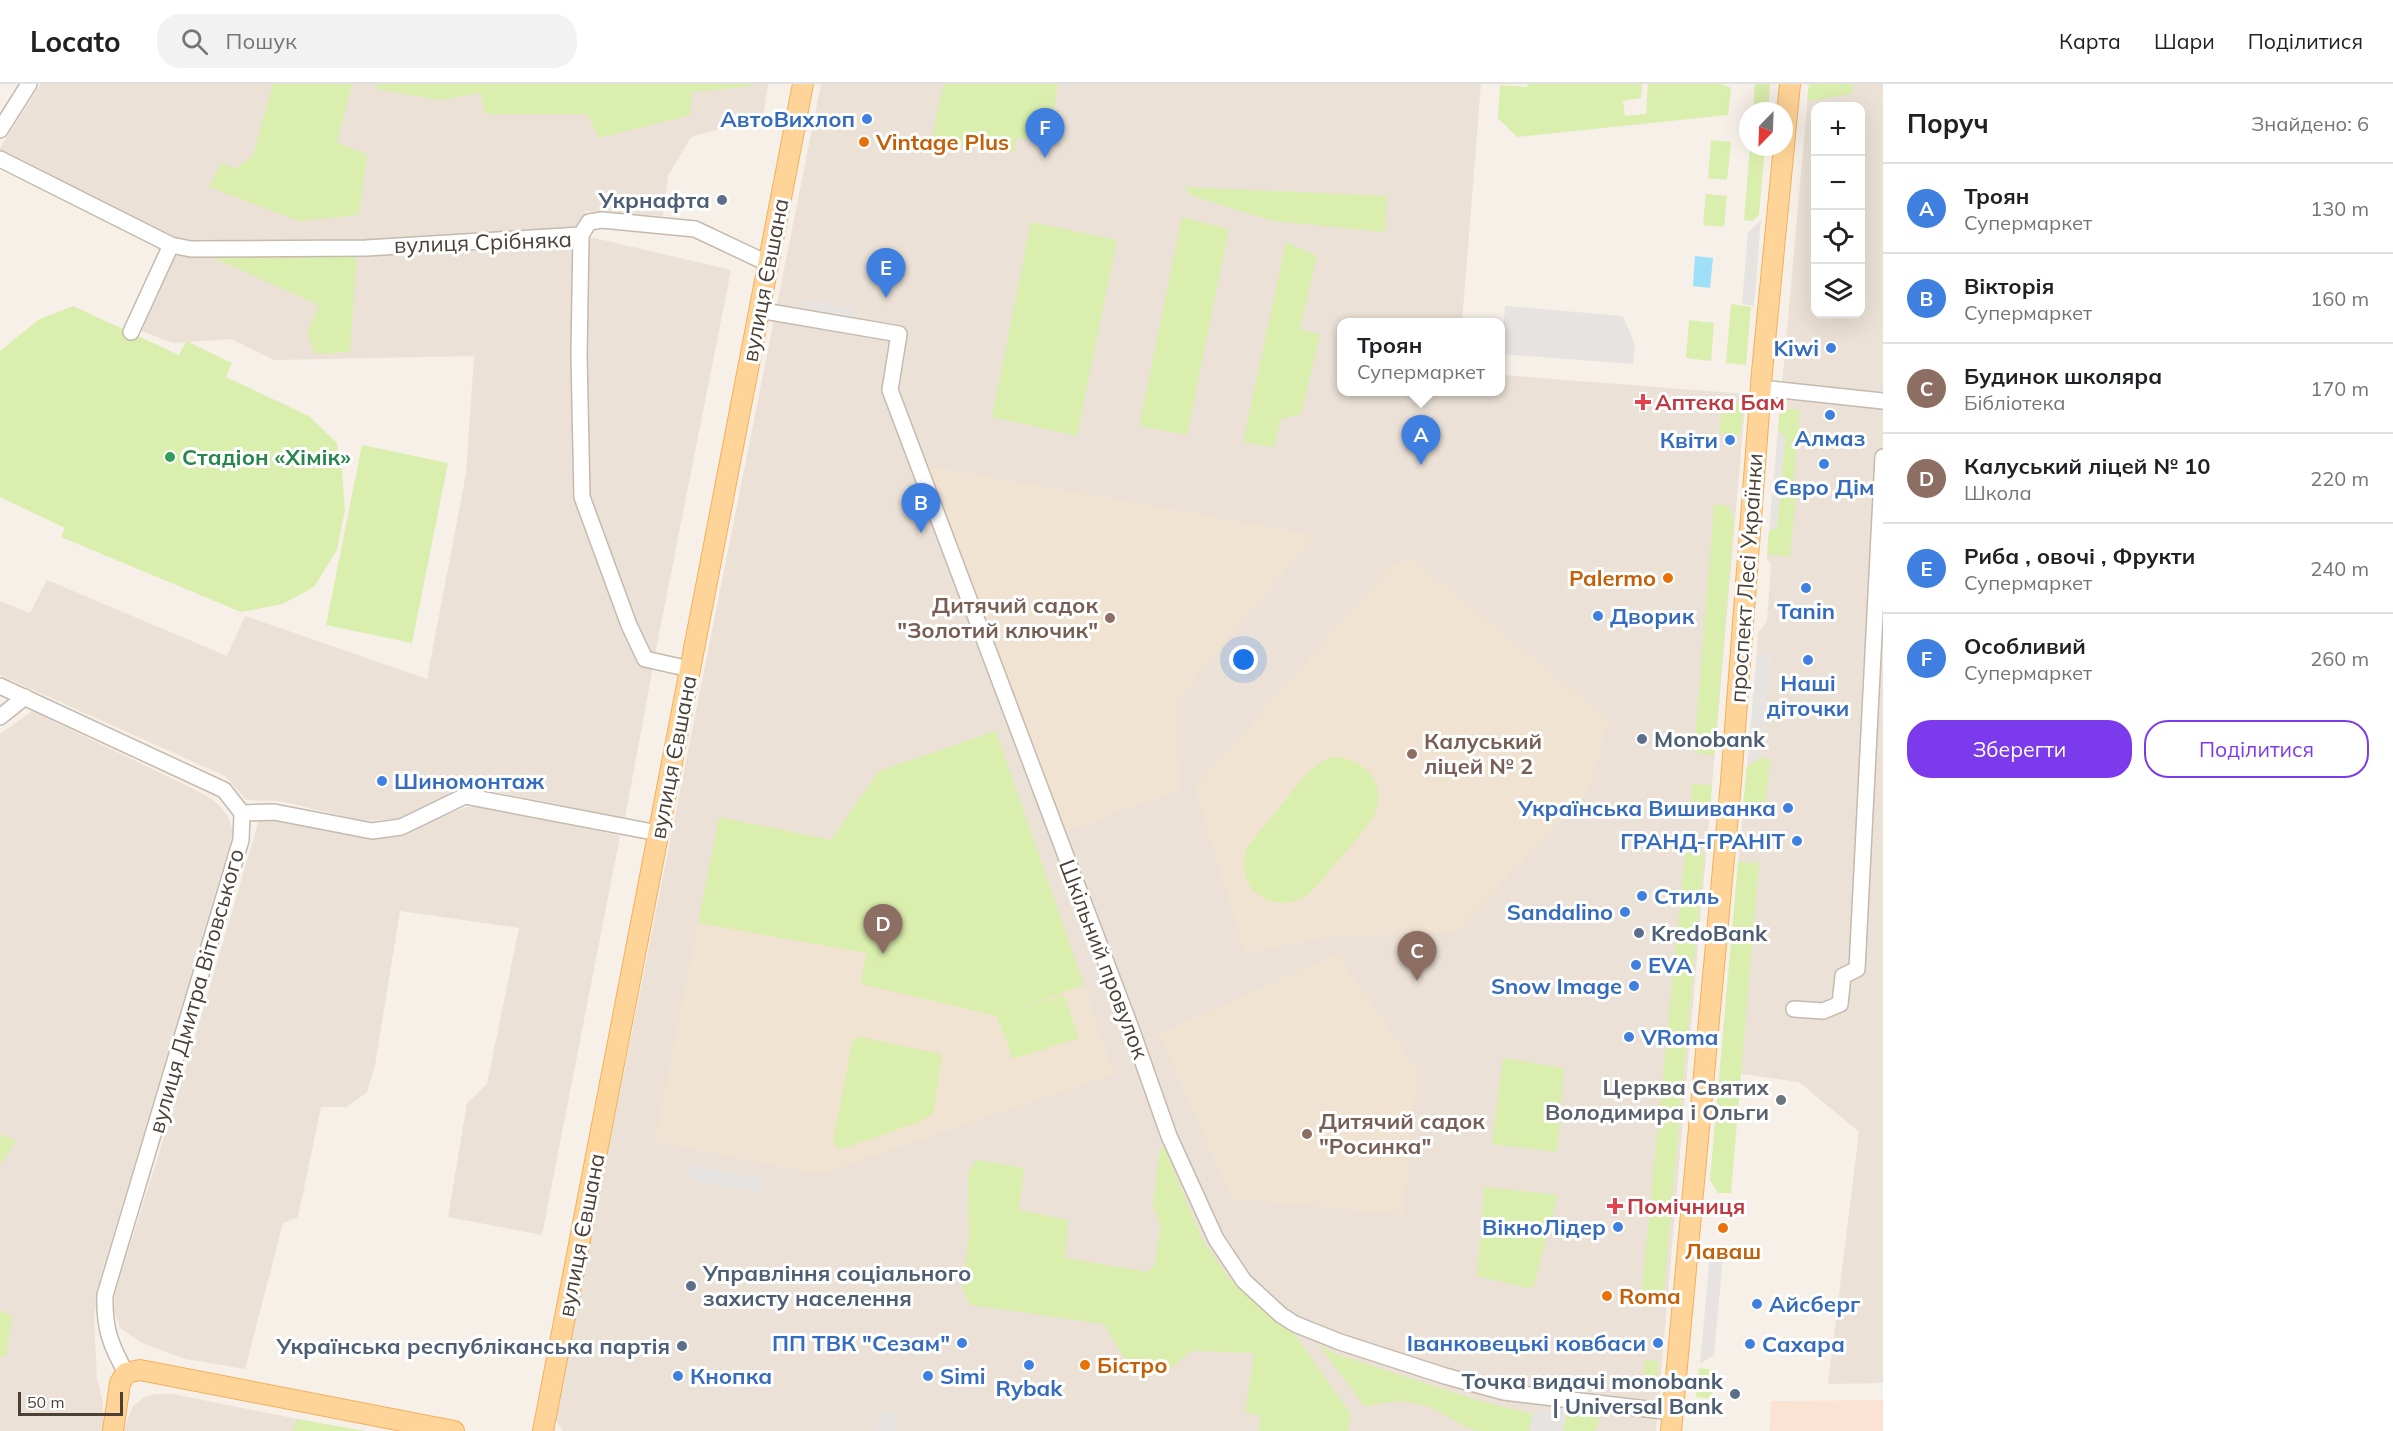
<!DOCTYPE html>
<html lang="uk">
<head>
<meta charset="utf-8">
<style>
	:root { --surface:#fff; --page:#f2f2f2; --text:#202124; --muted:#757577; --line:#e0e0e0; --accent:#7c3aed }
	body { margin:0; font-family:Mulish,sans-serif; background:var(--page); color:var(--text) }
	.controls { position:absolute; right:18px; top:18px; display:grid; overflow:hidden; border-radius:12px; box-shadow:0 6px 24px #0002 }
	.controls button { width:54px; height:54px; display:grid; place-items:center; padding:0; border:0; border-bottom:2px solid var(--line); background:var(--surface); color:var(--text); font:30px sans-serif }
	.compass { position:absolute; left:1739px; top:18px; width:54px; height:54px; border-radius:50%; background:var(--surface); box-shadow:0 6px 24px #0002; rotate:203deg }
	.scale { position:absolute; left:18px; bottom:15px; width:105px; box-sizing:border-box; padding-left:6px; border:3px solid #4b4036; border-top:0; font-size:16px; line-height:21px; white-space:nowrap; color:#4b4036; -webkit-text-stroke:4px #fff; paint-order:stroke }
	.you { position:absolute; left:1244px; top:576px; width:21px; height:21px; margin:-15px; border:4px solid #fff; border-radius:50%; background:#1a73e8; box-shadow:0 0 0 9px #1a73e833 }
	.badge { display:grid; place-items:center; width:39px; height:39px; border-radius:50%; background:var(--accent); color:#fff; font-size:20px; font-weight:700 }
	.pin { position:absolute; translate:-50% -50px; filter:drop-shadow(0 2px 3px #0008) }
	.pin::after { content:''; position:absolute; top:32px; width:21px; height:18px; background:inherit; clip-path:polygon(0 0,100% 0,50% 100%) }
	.popup { position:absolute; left:1337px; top:234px; width:168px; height:78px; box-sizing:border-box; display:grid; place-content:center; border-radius:12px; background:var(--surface); filter:drop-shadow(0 2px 4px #0005); font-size:20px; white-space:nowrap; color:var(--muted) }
	.popup b { font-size:22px; color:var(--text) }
	.popup::after { content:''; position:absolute; left:50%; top:100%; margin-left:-12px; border:12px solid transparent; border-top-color:var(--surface) }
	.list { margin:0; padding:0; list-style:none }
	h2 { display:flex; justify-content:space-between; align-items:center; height:78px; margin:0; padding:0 24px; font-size:26px }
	h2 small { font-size:20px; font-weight:400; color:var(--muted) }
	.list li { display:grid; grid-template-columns:39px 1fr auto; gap:18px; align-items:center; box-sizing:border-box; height:90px; padding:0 24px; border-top:2px solid var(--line) }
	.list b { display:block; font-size:22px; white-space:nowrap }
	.list p { margin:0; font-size:20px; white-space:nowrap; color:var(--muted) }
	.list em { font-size:20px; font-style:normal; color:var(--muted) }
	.actions { display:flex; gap:12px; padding:18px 24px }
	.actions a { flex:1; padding:14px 0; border:2px solid var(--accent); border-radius:24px; text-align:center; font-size:21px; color:var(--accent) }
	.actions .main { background:var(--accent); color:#fff }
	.icon { flex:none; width:33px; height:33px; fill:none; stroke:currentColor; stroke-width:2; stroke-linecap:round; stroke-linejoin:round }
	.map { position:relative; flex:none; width:1883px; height:1347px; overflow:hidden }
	header { display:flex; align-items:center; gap:36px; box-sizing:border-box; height:84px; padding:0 30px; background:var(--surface); border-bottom:2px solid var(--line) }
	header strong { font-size:28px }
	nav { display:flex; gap:33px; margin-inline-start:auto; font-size:21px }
	.search { width:420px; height:54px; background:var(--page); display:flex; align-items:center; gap:15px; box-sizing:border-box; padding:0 21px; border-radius:24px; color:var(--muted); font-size:22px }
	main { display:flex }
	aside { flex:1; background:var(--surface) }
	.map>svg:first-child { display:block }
</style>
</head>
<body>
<header>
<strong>Locato</strong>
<div class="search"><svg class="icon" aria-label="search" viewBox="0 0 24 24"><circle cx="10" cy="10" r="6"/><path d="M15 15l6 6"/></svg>Пошук</div>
<nav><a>Карта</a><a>Шари</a><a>Поділитися</a></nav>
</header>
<main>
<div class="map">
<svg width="1883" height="1347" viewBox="0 0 1883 1347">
	<rect width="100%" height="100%" fill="#f6f0e8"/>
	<path fill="#ebe1d6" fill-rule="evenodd" d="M 41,0 L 768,0 L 763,33 L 691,53 L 668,92 L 663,132 L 586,127 L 576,146 L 266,163 L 195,160 L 147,147 L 0,72 L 0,64 Z
		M 821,0 L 1481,0 L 1462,238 L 1342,238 L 1342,308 L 1500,308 L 1501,291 L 1746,310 L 1656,1347 L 563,1347 L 555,1334 Z
		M 1809,0 L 1883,0 L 1883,1299 L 1828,1300 L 1859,1048 L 1799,998 L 1720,987 L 1747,682 L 1760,673 L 1770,574 L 1757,567 L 1758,549 L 1767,537 L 1771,481 L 1767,474 L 1769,447 L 1777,443 L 1785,353 L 1778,346 ZM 1816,22 L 1860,22 L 1860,230 L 1816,230 Z
		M 590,153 L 731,186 L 658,555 L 625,734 L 477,704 L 461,707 L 403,734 L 363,737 L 280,717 L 246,716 L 225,692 L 0,591 L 0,517 L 30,529 L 47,496 L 227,572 L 245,532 L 427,595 L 466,390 L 474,272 L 274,276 L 231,255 L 173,259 L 139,246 L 176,165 L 572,157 Z
		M 32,627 L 206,711 L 219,721 L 228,733 L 234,750 L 100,1195 L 94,1233 L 97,1295 L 103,1319 L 104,1347 L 0,1347 L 0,650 Z
		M 477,721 L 506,725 L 620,752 L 542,1151 L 448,1133 L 467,1019 L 487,1000 L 519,844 L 400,827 L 375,981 L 367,1008 L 347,1023 L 321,1023 L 298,1133 L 283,1139 L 245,1285 L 185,1275 L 142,1259 L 120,1244 L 114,1226 L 115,1209 L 190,970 L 259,736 L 266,733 L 274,734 L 368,754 L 390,753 L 467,723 Z
		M 156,1310 L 173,1310 L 357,1347 L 123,1347 L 133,1322 L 145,1313 Z"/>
	<path fill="#fae3d2" d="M 1883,1316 L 1883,1347 L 1770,1347 L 1771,1317 Z"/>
	<path fill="#f1e3d1" d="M 917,380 L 1314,451 L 1176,617 L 1179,706 L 1056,751 Z
		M 1403,476 L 1415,478 L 1609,636 L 1587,710 L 1455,848 L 1330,853 L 1245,869 L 1195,704 L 1392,481 Z
		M 996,647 L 1114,990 L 820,1090 L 655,1057 L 719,733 L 831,756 L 879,687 Z
		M 1337,870 L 1417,986 L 1403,1131 L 1232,1114 L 1159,950 Z"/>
	<path fill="#daeead" d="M 273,0 L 352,0 L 337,58 L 367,71 L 359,131 L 299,137 L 209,103 L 221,79 L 236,85 L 253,71 Z
		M 377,0 L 753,0 L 753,2 L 692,8 L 690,31 L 599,54 L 587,30 L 485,30 L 481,9 L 439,16 L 377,5 Z
		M 944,0 L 1058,0 L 1049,59 L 1017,53 L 1014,68 L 933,57 L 936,32 Z
		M 1528,0 L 1642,0 L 1641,14 L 1623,17 L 1625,32 L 1646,30 L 1648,0 L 1721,0 L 1731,4 L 1728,31 L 1517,53 L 1498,34 L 1500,1 L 1527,3 Z
		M 1755,0 L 1770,0 L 1768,27 L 1753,27 Z
		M 1809,0 L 1853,0 L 1852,10 L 1807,17 Z
		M 1711,56 L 1731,58 L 1727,96 L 1708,94 Z
		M 1750,63 L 1765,63 L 1759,131 L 1752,137 L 1744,136 Z
		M 1183,103 L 1387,112 L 1385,148 L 1273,137 L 1193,112 Z
		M 1706,110 L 1727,112 L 1724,143 L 1703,141 Z
		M 1182,133 L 1229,145 L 1187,351 L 1139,342 Z
		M 1031,138 L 1117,156 L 1077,352 L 992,333 Z
		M 1286,158 L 1317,172 L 1300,245 L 1320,251 L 1301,330 L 1281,335 L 1274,363 L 1243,358 Z
		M 200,168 L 357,170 L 350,268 L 315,270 L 307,249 L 319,221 Z
		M 1731,220 L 1751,223 L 1746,281 L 1726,279 Z
		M 73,222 L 179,271 L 186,257 L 232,279 L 226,293 L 309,332 L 337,359 L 342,388 L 345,426 L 337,466 L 314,503 L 283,520 L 241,528 L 61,453 L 65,444 L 0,413 L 0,267 L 38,236 Z
		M 1689,236 L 1714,239 L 1711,277 L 1686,274 Z
		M 1723,318 L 1744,319 L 1740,351 L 1719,349 Z
		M 1780,324 L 1800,326 L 1793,408 L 1796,412 L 1790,473 L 1767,470 L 1769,447 L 1777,443 L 1785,353 L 1778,346 Z
		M 362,361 L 448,379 L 412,559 L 326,541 Z
		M 1714,420 L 1729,422 L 1734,436 L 1714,671 L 1694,669 Z
		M 996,647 L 1084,901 L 1018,925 L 1064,911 L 1079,954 L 1013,975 L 997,932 L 861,900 L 866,869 L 698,839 L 719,733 L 831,756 L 879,687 Z
		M 1335,673 C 1363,674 1388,699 1375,729 C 1367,746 1350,762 1338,776 C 1326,790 1314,811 1295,817 C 1280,822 1264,817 1253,806 C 1242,793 1242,778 1247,763 L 1308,688 L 1324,676 Z
		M 1760,674 L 1770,675 L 1764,735 L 1742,733 L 1747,682 Z
		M 1692,700 L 1712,701 L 1709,735 L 1690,733 Z
		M 1685,769 L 1704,771 L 1663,1214 L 1658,1224 L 1640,1223 Z
		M 1738,778 L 1759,779 L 1731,1109 L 1718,1109 L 1710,1096 Z
		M 860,953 L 942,970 L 934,1028 L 922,1037 L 842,1065 L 835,1062 L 833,1058 L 852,959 L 854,955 Z
		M 1503,974 L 1564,984 L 1557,1068 L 1492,1060 Z
		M 0,1050 L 16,1057 L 0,1081 Z
		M 1164,1063 L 1202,1155 L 1229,1194 L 1254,1219 L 1290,1244 L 1351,1330 L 1348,1347 L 1258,1347 L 1261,1332 L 1245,1328 L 1254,1269 L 1191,1267 L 1164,1290 L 1129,1283 L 1104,1240 L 970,1221 L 962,1204 L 969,1152 L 968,1090 L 976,1076 L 1024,1084 L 1019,1126 L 1068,1136 L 1065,1174 L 1148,1188 L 1154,1181 L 1161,1142 L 1153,1122 L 1160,1064 Z
		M 1484,1103 L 1558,1111 L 1533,1205 L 1477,1192 Z
		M 0,1226 L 12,1232 L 6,1273 L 0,1272 Z
		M 1319,1261 L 1336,1270 L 1483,1318 L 1533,1330 L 1529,1347 C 1513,1347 1494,1347 1478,1347 C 1461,1343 1448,1331 1432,1324 C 1410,1315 1387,1316 1365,1323 Z
		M 1645,1276 L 1659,1277 L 1656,1303 L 1643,1302 Z
		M 1699,1284 L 1714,1286 L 1711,1315 L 1696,1313 Z
		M 1568,1323 L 1602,1328 L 1595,1347 L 1563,1347 Z
		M 297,1335 L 365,1347 L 293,1347 Z"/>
	<path fill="#e7e3e0" d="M 1761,136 L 1754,222 L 1742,220 L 1748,148 Z
		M 808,216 L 852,224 L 858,243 L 800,231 Z
		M 1505,222 L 1623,232 L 1635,261 L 1633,280 L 1501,270 Z
		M 1778,346 L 1785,353 L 1777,444 L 1769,447 Z
		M 1757,567 L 1770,573 L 1760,674 L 1747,682 Z
		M 684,1080 L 763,1095 L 760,1109 L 695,1097 Z
		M 1710,1170 L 1723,1174 L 1714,1271 L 1700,1280 Z
		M 1568,1323 L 1563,1347 L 1529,1347 L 1533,1330 Z
		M 880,1326 L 896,1331 L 893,1347 L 877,1347 Z"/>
	<path fill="#9fe0f9" d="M 1695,172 L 1713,174 L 1710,204 L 1693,202 Z"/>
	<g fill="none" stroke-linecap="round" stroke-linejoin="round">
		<g stroke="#c6b9ad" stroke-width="18">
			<path id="minor" d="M 0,46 L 29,0
				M 0,75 L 171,161 L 191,165 L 366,164 L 581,151
				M 758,226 L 899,250 L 890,306 L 1132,947 L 1169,1052 L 1216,1155 L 1244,1197 L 1281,1231 L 1295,1240 L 1340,1258 L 1445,1292 L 1504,1308 L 1672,1328
				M 131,248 L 171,161
				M 1761,304 L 1883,317
				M 690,585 L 645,575 L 629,541 L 582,413 L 579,271 L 581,151 L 589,138 L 602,136 L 695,145 L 767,179
				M 0,602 L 224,706 L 242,729 L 241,756 L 105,1211 C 104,1244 110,1260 126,1289
				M 0,633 L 25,613
				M 242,729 L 274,728 L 372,747 L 401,743 L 465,712 L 658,749
				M 1794,925 L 1823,927 L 1840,920 L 1843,892 L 1857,885 L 1883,373"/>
		</g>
		<g stroke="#f2b05b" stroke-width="22">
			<path id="major" d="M 113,1347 L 120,1299 L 126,1289 L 140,1286 L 454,1347
				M 543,1347 L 803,0
				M 1671,1347 L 1731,698 L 1762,288 L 1790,0"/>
		</g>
		<use href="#minor" stroke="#fff" stroke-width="15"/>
		<use href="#major" stroke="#ffd498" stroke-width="20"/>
	</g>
	<g fill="#3f7fe0" stroke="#fff" stroke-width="2">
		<circle cx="867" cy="35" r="6"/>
		<circle cx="1831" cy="264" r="6"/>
		<circle cx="1830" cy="331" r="6"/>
		<circle cx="1730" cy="356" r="6"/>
		<circle cx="1824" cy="380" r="6"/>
		<circle cx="1806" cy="504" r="6"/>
		<circle cx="1598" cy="532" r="6"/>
		<circle cx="1808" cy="576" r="6"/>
		<circle cx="382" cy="697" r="6"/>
		<circle cx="1788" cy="724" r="6"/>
		<circle cx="1797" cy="757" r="6"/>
		<circle cx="1642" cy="812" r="6"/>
		<circle cx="1625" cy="828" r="6"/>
		<circle cx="1636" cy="881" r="6"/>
		<circle cx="1634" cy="902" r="6"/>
		<circle cx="1629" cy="953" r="6"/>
		<circle cx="1618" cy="1143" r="6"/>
		<circle cx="1757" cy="1220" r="6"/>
		<circle cx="962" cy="1259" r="6"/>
		<circle cx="1658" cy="1259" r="6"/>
		<circle cx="1750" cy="1260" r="6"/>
		<circle cx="1029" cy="1281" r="6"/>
		<circle cx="678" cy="1292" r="6"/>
		<circle cx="928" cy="1292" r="6"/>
	</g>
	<g fill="#e8710a" stroke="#fff" stroke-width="2">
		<circle cx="864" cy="58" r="6"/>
		<circle cx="1668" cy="494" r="6"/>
		<circle cx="1723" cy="1144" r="6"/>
		<circle cx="1607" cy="1212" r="6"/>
		<circle cx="1085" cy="1281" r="6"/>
	</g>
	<g fill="#5c6f8a" stroke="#fff" stroke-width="2">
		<circle cx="722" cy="116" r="6"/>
		<circle cx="1642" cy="655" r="6"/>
		<circle cx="1639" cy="849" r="6"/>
		<circle cx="691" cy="1202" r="6"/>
		<circle cx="682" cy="1262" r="6"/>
		<circle cx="1735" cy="1310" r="6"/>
	</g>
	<g fill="#e0444e" stroke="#fff" stroke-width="2">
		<path d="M1640 309h6v6h6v6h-6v6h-6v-6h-6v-6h6z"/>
		<path d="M1612 1113h6v6h6v6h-6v6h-6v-6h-6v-6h6z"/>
	</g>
	<circle fill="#2e9e5b" stroke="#fff" stroke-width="2" cx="170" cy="373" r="6"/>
	<g fill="#8d6e63" stroke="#fff" stroke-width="2">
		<circle cx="1110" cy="534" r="6"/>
		<circle cx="1412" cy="670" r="6"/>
		<circle cx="1307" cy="1050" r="6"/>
	</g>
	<circle fill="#6b7280" stroke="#fff" stroke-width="2" cx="1781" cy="1016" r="6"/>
	<g text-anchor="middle" stroke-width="6" stroke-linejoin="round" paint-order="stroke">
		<g font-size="22" font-weight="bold" fill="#366cbe" stroke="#fff" text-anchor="end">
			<text x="855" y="43">АвтоВихлоп</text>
			<text x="1819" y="272">Kiwi</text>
			<text x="1830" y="362" text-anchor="middle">Алмаз</text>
			<text x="1718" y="364">Квіти</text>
			<text x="1824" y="411" text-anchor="middle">Євро Дім</text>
			<text x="1806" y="535" text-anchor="middle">Tanin</text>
			<text x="1610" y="540" text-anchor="start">Дворик</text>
			<text x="1808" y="607" text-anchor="middle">Наші<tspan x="1808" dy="25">діточки</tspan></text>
			<text x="394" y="705" text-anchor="start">Шиномонтаж</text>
			<text x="1776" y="732">Українська Вишиванка</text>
			<text x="1785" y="765">ГРАНД-ГРАНІТ</text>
			<text x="1654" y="820" text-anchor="start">Стиль</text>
			<text x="1613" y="836">Sandalino</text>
			<text x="1648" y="889" text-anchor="start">ЕVA</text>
			<text x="1622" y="910">Snow Image</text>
			<text x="1641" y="961" text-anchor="start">VRoma</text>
			<text x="1606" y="1151">ВікноЛідер</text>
			<text x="1769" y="1228" text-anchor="start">Айсберг</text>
			<text x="950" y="1267">ПП ТВК "Сезам"</text>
			<text x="1646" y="1267">Іванковецькі ковбаси</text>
			<text x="1762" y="1268" text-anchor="start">Сахара</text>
			<text x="690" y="1300" text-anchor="start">Кнопка</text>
			<text x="940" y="1300" text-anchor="start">Simi</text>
			<text x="1029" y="1312" text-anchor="middle">Rybak</text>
		</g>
		<g font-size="22" font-weight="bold" fill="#c56008" stroke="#fff" text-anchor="start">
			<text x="876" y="66">Vintage Plus</text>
			<text x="1656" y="502" text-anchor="end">Palermo</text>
			<text x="1723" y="1175" text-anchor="middle">Лаваш</text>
			<text x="1619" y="1220">Roma</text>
			<text x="1097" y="1289">Бістро</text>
		</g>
		<g font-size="22" font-weight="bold" fill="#4e5e75" stroke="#fff" text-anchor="end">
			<text x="710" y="124">Укрнафта</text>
			<text x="1654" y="663" text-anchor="start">Monobank</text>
			<text x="1651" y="857" text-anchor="start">KredoBank</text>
			<text x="703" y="1197" text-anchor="start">Управління соціального<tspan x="703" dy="25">захисту населення</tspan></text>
			<text x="670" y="1270">Українська республіканська партія</text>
			<text x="1723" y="1305">Точка видачі monobank<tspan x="1723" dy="25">| Universal Bank</tspan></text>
		</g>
		<g font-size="22" fill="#4b4036" stroke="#fff">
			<text transform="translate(483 158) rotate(-2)" y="8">вулиця Срібняка</text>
			<text transform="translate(765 196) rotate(-79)" y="8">вулиця Євшана</text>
			<text transform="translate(1746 494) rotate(-86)" y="8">проспект Лесі Українки</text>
			<text transform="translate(673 673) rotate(-79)" y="8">вулиця Євшана</text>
			<text transform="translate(1104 875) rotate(69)" y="8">Шкільний провулок</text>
			<text transform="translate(196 907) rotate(-74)" y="8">вулиця Дмитра Вітовського</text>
			<text transform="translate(581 1151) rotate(-79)" y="8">вулиця Євшана</text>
		</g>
		<g font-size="22" font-weight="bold" fill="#be3a42" stroke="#fff" text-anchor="start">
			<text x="1655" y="326">Аптека Бам</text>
			<text x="1627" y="1130">Помічниця</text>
		</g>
		<g font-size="22" font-weight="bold" fill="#27864d" stroke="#fff" text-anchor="start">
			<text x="182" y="381">Стадіон «Хімік»</text>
		</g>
		<g font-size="22" font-weight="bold" fill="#785e54" stroke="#fff" text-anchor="start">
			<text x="1098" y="529" text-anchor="end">Дитячий садок<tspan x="1098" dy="25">"Золотий ключик"</tspan></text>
			<text x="1424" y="665">Калуський<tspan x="1424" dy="25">ліцей № 2</tspan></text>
			<text x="1319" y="1045">Дитячий садок<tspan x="1319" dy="25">"Росинка"</tspan></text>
		</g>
		<g font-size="22" font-weight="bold" fill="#5b616d" stroke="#fff" text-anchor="end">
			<text x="1769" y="1011">Церква Святих<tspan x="1769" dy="25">Володимира і Ольги</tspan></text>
		</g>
	</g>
</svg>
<div class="controls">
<button>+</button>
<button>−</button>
<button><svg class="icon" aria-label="locate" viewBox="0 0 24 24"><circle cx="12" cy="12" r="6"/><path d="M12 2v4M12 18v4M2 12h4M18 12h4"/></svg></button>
<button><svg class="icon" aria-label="layers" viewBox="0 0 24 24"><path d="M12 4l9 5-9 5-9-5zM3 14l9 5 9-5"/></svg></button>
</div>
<svg class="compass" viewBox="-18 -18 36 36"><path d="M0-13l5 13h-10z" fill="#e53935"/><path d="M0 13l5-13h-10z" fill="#757577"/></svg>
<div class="scale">50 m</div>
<div class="you"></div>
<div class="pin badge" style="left:1421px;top:381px;background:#3f7fe0">A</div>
<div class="popup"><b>Троян</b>Супермаркет</div>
<div class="pin badge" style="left:921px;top:449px;background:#3f7fe0">B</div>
<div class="pin badge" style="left:1417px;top:897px;background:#8d6e63">C</div>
<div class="pin badge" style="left:883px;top:870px;background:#8d6e63">D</div>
<div class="pin badge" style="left:886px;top:214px;background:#3f7fe0">E</div>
<div class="pin badge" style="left:1045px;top:74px;background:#3f7fe0">F</div>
</div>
<aside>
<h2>Поруч<small>Знайдено: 6</small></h2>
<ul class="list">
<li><span class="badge" style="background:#3f7fe0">A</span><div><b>Троян</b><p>Супермаркет</p></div><em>130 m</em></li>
<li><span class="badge" style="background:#3f7fe0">B</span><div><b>Вікторія</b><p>Супермаркет</p></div><em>160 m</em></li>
<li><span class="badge" style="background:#8d6e63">C</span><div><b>Будинок школяра</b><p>Бібліотека</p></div><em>170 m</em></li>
<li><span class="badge" style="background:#8d6e63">D</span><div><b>Калуський ліцей № 10</b><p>Школа</p></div><em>220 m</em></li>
<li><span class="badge" style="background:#3f7fe0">E</span><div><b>Риба , овочі , Фрукти</b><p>Супермаркет</p></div><em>240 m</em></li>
<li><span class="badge" style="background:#3f7fe0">F</span><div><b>Особливий</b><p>Супермаркет</p></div><em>260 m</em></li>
</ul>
<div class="actions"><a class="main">Зберегти</a><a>Поділитися</a></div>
</aside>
</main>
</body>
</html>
